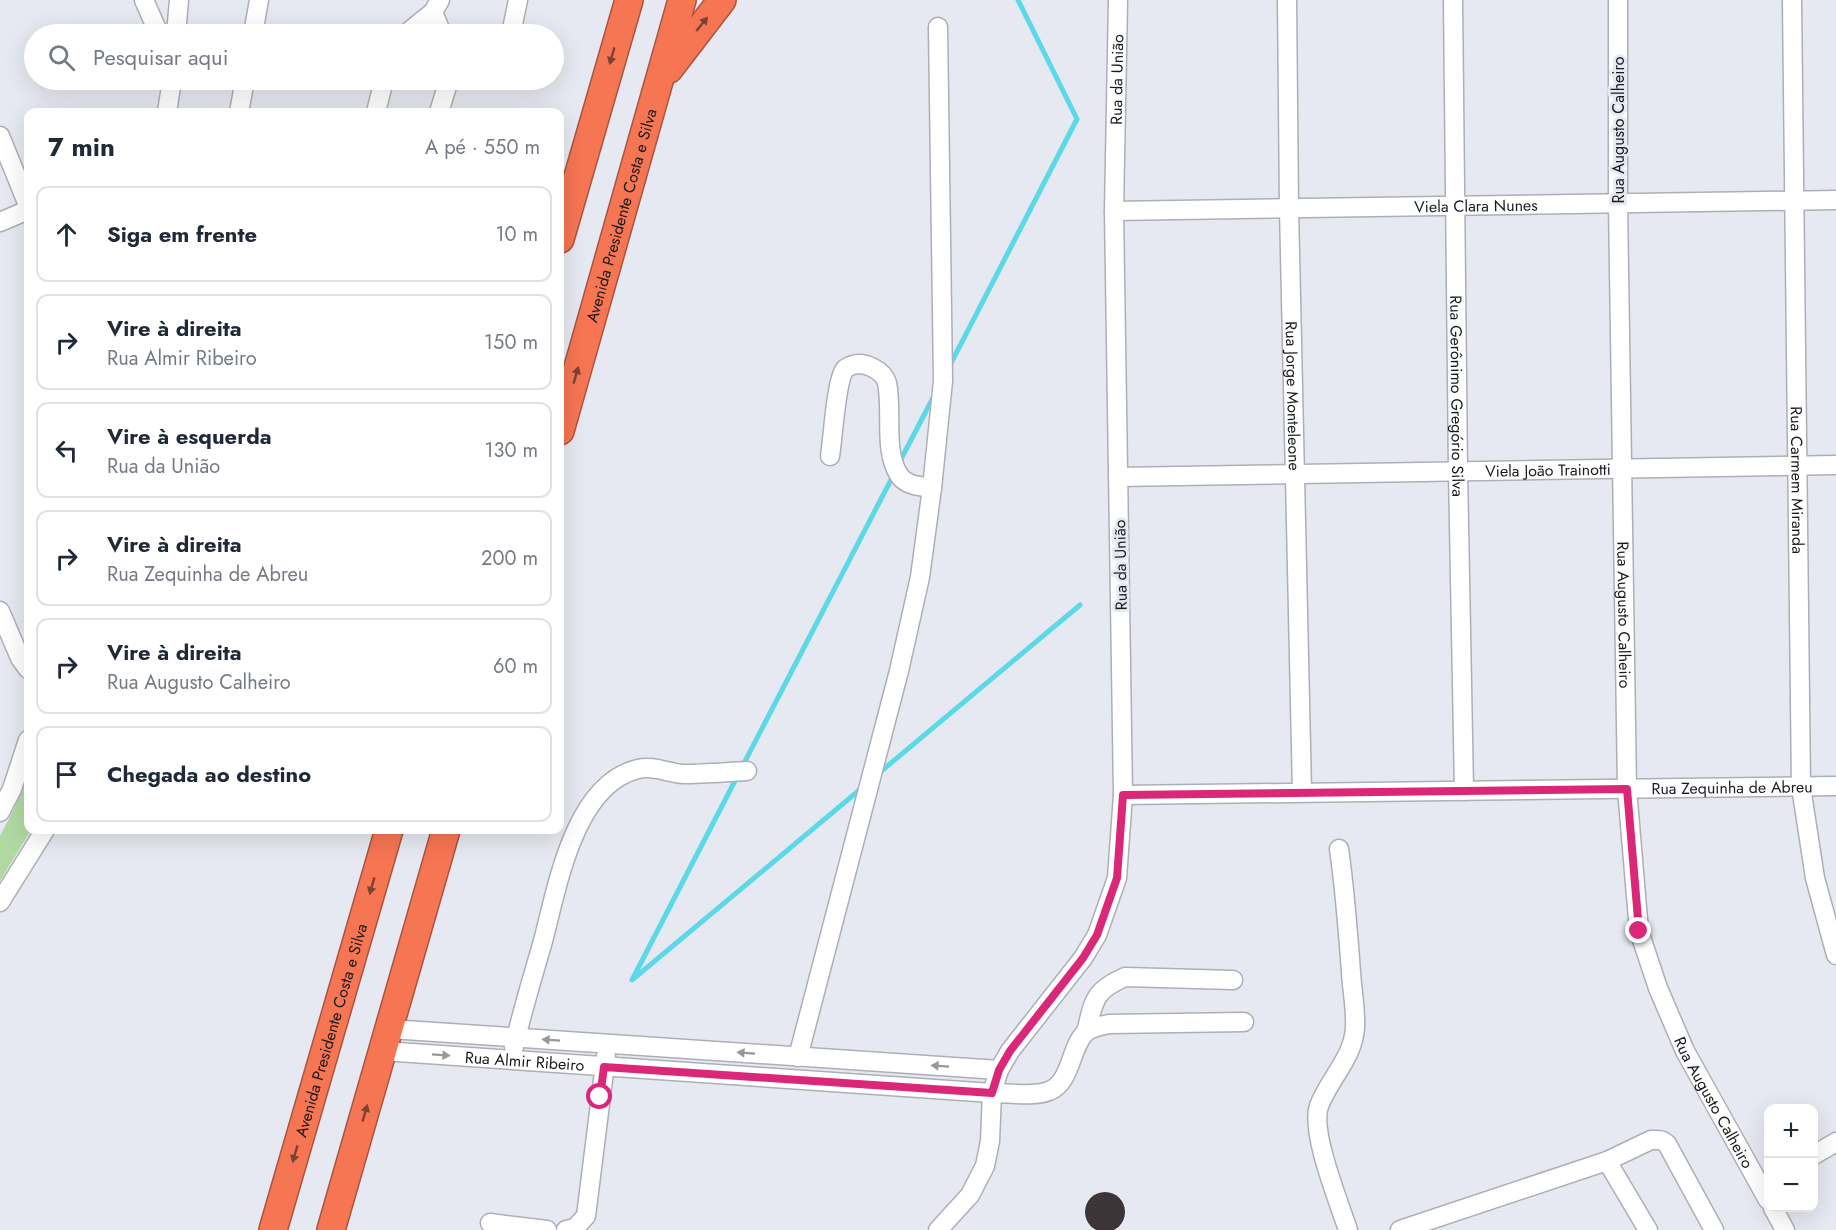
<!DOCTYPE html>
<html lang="pt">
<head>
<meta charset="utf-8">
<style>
	:root { --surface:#fff; --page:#f6f6f7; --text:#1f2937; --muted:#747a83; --line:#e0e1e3 }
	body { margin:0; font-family:Jost,sans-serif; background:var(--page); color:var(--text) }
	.controls { position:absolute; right:18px; bottom:18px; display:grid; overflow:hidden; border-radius:12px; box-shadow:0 6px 24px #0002 }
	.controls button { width:54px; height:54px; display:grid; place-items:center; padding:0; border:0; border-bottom:2px solid var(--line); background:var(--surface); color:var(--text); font:30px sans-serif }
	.stop { position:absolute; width:18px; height:18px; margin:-14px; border:4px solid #db2777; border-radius:50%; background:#fff }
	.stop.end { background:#db2777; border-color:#fff; box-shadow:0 2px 6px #0008 }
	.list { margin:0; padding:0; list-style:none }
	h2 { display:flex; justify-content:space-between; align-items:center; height:78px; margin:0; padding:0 24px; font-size:26px }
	h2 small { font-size:20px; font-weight:400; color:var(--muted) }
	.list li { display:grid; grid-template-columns:39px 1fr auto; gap:18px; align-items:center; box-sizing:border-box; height:96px; margin:0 12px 12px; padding:0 12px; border:2px solid var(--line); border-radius:12px }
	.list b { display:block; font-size:22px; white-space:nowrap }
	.list p { margin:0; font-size:20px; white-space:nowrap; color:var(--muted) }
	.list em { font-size:20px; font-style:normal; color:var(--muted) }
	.icon { flex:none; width:33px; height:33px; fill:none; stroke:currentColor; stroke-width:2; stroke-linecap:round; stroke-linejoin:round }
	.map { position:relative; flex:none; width:1836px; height:1230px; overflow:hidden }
	.search { position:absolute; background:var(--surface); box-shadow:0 6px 24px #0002; left:24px; top:24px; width:540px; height:66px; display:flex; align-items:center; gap:15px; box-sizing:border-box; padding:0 21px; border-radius:33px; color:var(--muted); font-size:22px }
	.panel { position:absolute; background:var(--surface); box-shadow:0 6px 24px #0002; left:24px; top:108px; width:540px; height:726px; border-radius:12px }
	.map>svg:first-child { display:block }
</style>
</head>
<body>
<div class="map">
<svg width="1836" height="1230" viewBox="0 0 1836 1230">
	<rect width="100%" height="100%" fill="#e6e9f1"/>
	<path fill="#b0d9a2" d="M 28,773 L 28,830 L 31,830 L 0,881 L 0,836 L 14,809 Z"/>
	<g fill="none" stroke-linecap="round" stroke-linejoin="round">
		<path stroke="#5cd8e6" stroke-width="5" d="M 949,367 L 1077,119 L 1018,0
			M 899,463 L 935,394
			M 742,767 L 894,474
			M 879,773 L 1080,605
			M 738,775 L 632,980 L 863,787"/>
	</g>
	<path fill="#3c3437" d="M1085 1212a20 20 0 1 1 40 0a20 20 0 1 1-40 0Z"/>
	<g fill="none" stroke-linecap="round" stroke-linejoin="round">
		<g stroke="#acafb7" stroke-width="21">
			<g id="minor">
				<path d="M 144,0 L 159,34"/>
				<path id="s1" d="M 1287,0 L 1289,208 L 1302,792"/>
				<path id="s2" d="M 1453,0 L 1458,471 L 1464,791"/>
				<path id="s3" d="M 1618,0 L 1618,204 L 1627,789 L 1639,931 L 1658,988 L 1685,1051 L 1768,1200"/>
				<path id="s4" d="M 1792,0 L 1801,787 L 1815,878 L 1836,955"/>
				<path d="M 433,12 L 442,34"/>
				<path d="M 176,34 L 179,0"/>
				<path d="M 253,34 L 259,0"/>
				<path d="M 406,34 L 433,12 L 440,0"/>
				<path d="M 511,34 L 518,0"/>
				<path d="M 167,112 L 172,80"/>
				<path d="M 239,112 L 245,80"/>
				<path d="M 376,112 L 384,80"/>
				<path d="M 439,112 L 449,80"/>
				<path d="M 0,136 L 28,205"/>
				<path id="s5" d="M 1114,211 L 1836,200"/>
				<path d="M 0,222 L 28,210"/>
				<path d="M 830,456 C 833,438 836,380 845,369 C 846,368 852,365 853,365 C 865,361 884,371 887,383 C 893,411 883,450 899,475 C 906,486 920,486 932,488"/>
				<path id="s6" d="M 1118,477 L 1836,465"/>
				<path d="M 0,611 L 20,658 L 28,669"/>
				<path id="s7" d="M 1123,795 L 1836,786"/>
				<path d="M 0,812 L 12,789 L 28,740"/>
				<path d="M 1339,849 C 1345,890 1348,931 1351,972 C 1352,991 1356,1009 1355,1027 C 1354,1057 1329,1079 1319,1106 C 1310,1132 1339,1202 1348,1230"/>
				<path d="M 0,902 L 45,830"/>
				<path d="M 390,1029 L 999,1070"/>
				<path d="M 1086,1032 C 1094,1001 1093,991 1125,977 L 1233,980"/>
				<path d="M 514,1047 C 522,1011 533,976 543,941 C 557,888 574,784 638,769 C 653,765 668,773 683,774 C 704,774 726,772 747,771"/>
				<path id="s8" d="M 383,1051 L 992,1093 C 1008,1093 1035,1097 1049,1091 C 1072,1082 1070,1046 1086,1032 C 1093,1027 1101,1026 1109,1024 L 1244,1022"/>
				<path d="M 798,1057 L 899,671 L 920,577 L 932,488 L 943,381 L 938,27"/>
				<path d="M 1814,1155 L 1836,1142"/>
				<path d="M 1607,1161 L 1648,1230"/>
				<path d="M 1773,1208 L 1785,1230"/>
				<path d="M 490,1223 L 547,1230"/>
				<path d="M 566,1230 L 575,1228 L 586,1216 L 606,1056"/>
				<path id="s9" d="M 938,1230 L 970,1195 L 985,1166 L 990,1141 L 992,1093 L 999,1070 L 1010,1051 L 1083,958 L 1097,935 L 1117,878 L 1123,795 L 1114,211 L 1118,0"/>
				<path d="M 1400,1230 L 1607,1161 L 1651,1140 C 1658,1140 1662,1139 1667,1144 L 1714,1230"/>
			</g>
		</g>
		<g stroke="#a95540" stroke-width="30">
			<g id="highway">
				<path d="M 669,69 L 722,0"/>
				<path d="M 560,239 L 629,0"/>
				<path id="s10" d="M 560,431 L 682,0"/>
				<path id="s11" d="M 273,1230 L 389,830"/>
				<path d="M 331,1230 L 446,830"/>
			</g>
		</g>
		<use href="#minor" stroke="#fff" stroke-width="18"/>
		<use href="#highway" stroke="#f67553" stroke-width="27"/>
	</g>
	<defs><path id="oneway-solid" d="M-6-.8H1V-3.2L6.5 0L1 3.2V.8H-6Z" transform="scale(1.5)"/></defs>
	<g fill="#7c4335">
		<use href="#oneway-solid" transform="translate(702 24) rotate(-51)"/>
		<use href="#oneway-solid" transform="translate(612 56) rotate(106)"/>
		<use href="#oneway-solid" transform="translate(576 375) rotate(-74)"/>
		<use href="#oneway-solid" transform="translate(372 886) rotate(106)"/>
		<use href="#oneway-solid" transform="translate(365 1113) rotate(-74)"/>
		<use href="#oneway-solid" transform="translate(295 1154) rotate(106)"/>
	</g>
	<g fill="#989899">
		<use href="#oneway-solid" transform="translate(551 1040) rotate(-176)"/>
		<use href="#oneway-solid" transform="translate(746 1053) rotate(-176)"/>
		<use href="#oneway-solid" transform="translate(441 1055) rotate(4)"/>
		<use href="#oneway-solid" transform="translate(940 1066) rotate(-176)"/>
	</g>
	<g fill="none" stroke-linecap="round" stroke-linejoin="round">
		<path stroke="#db2777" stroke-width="8" d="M 600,1097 L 604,1067 L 992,1093 L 999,1070 L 1010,1051 L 1083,958 L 1097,935 L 1117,878 L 1123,795 L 1627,789 L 1639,931"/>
	</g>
	<g text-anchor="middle" stroke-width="6" stroke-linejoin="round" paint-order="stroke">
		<g font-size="16" fill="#191a1d" stroke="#e6e9f1">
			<text dy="6" stroke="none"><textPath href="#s9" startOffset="1204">Rua da União</textPath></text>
			<text transform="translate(1618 130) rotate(-90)" y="6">Rua Augusto Calheiro</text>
			<text dy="6" stroke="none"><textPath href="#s5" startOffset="362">Viela Clara Nunes</textPath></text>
			<text dy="6" stroke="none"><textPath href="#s10" startOffset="224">Avenida Presidente Costa e Silva</textPath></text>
			<text dy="6" stroke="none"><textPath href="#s2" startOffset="396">Rua Gerônimo Gregório Silva</textPath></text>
			<text dy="6" stroke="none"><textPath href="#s1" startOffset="396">Rua Jorge Monteleone</textPath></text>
			<text dy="6" stroke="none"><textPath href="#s6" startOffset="430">Viela João Trainotti</textPath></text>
			<text dy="6" stroke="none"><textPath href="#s4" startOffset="480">Rua Carmem Miranda</textPath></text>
			<text transform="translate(1120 565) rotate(-91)" y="6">Rua da União</text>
			<text dy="6" stroke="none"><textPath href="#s3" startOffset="615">Rua Augusto Calheiro</textPath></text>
			<text dy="6" stroke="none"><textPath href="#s7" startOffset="609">Rua Zequinha de Abreu</textPath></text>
			<text dy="6" stroke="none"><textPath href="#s11" startOffset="208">Avenida Presidente Costa e Silva</textPath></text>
			<text dy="6" stroke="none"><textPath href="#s8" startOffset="142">Rua Almir Ribeiro</textPath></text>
			<text dy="6" stroke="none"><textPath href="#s3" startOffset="1119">Rua Augusto Calheiro</textPath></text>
		</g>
	</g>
</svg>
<div class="controls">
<button>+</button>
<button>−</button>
</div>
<div class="stop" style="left:600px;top:1097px"></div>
<div class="stop end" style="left:1639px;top:931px"></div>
<div class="search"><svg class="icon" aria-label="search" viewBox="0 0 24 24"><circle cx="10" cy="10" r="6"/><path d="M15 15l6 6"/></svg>Pesquisar aqui</div>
<section class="panel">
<h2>7 min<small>A pé · 550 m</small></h2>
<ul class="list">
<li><svg class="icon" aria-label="ahead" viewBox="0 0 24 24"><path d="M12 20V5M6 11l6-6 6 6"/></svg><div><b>Siga em frente</b></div><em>10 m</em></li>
<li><svg class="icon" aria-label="right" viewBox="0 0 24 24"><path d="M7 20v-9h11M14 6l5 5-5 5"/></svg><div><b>Vire à direita</b><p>Rua Almir Ribeiro</p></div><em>150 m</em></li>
<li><svg class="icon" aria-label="left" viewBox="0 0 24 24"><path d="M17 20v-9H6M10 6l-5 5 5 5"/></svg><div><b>Vire à esquerda</b><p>Rua da União</p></div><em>130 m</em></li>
<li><svg class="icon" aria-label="right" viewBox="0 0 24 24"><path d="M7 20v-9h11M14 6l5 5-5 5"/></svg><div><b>Vire à direita</b><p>Rua Zequinha de Abreu</p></div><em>200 m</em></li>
<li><svg class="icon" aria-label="right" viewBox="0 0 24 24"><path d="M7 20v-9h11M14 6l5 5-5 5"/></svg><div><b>Vire à direita</b><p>Rua Augusto Calheiro</p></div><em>60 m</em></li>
<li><svg class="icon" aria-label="arrive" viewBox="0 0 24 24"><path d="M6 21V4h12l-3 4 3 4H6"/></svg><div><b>Chegada ao destino</b></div></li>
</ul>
</section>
</div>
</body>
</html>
